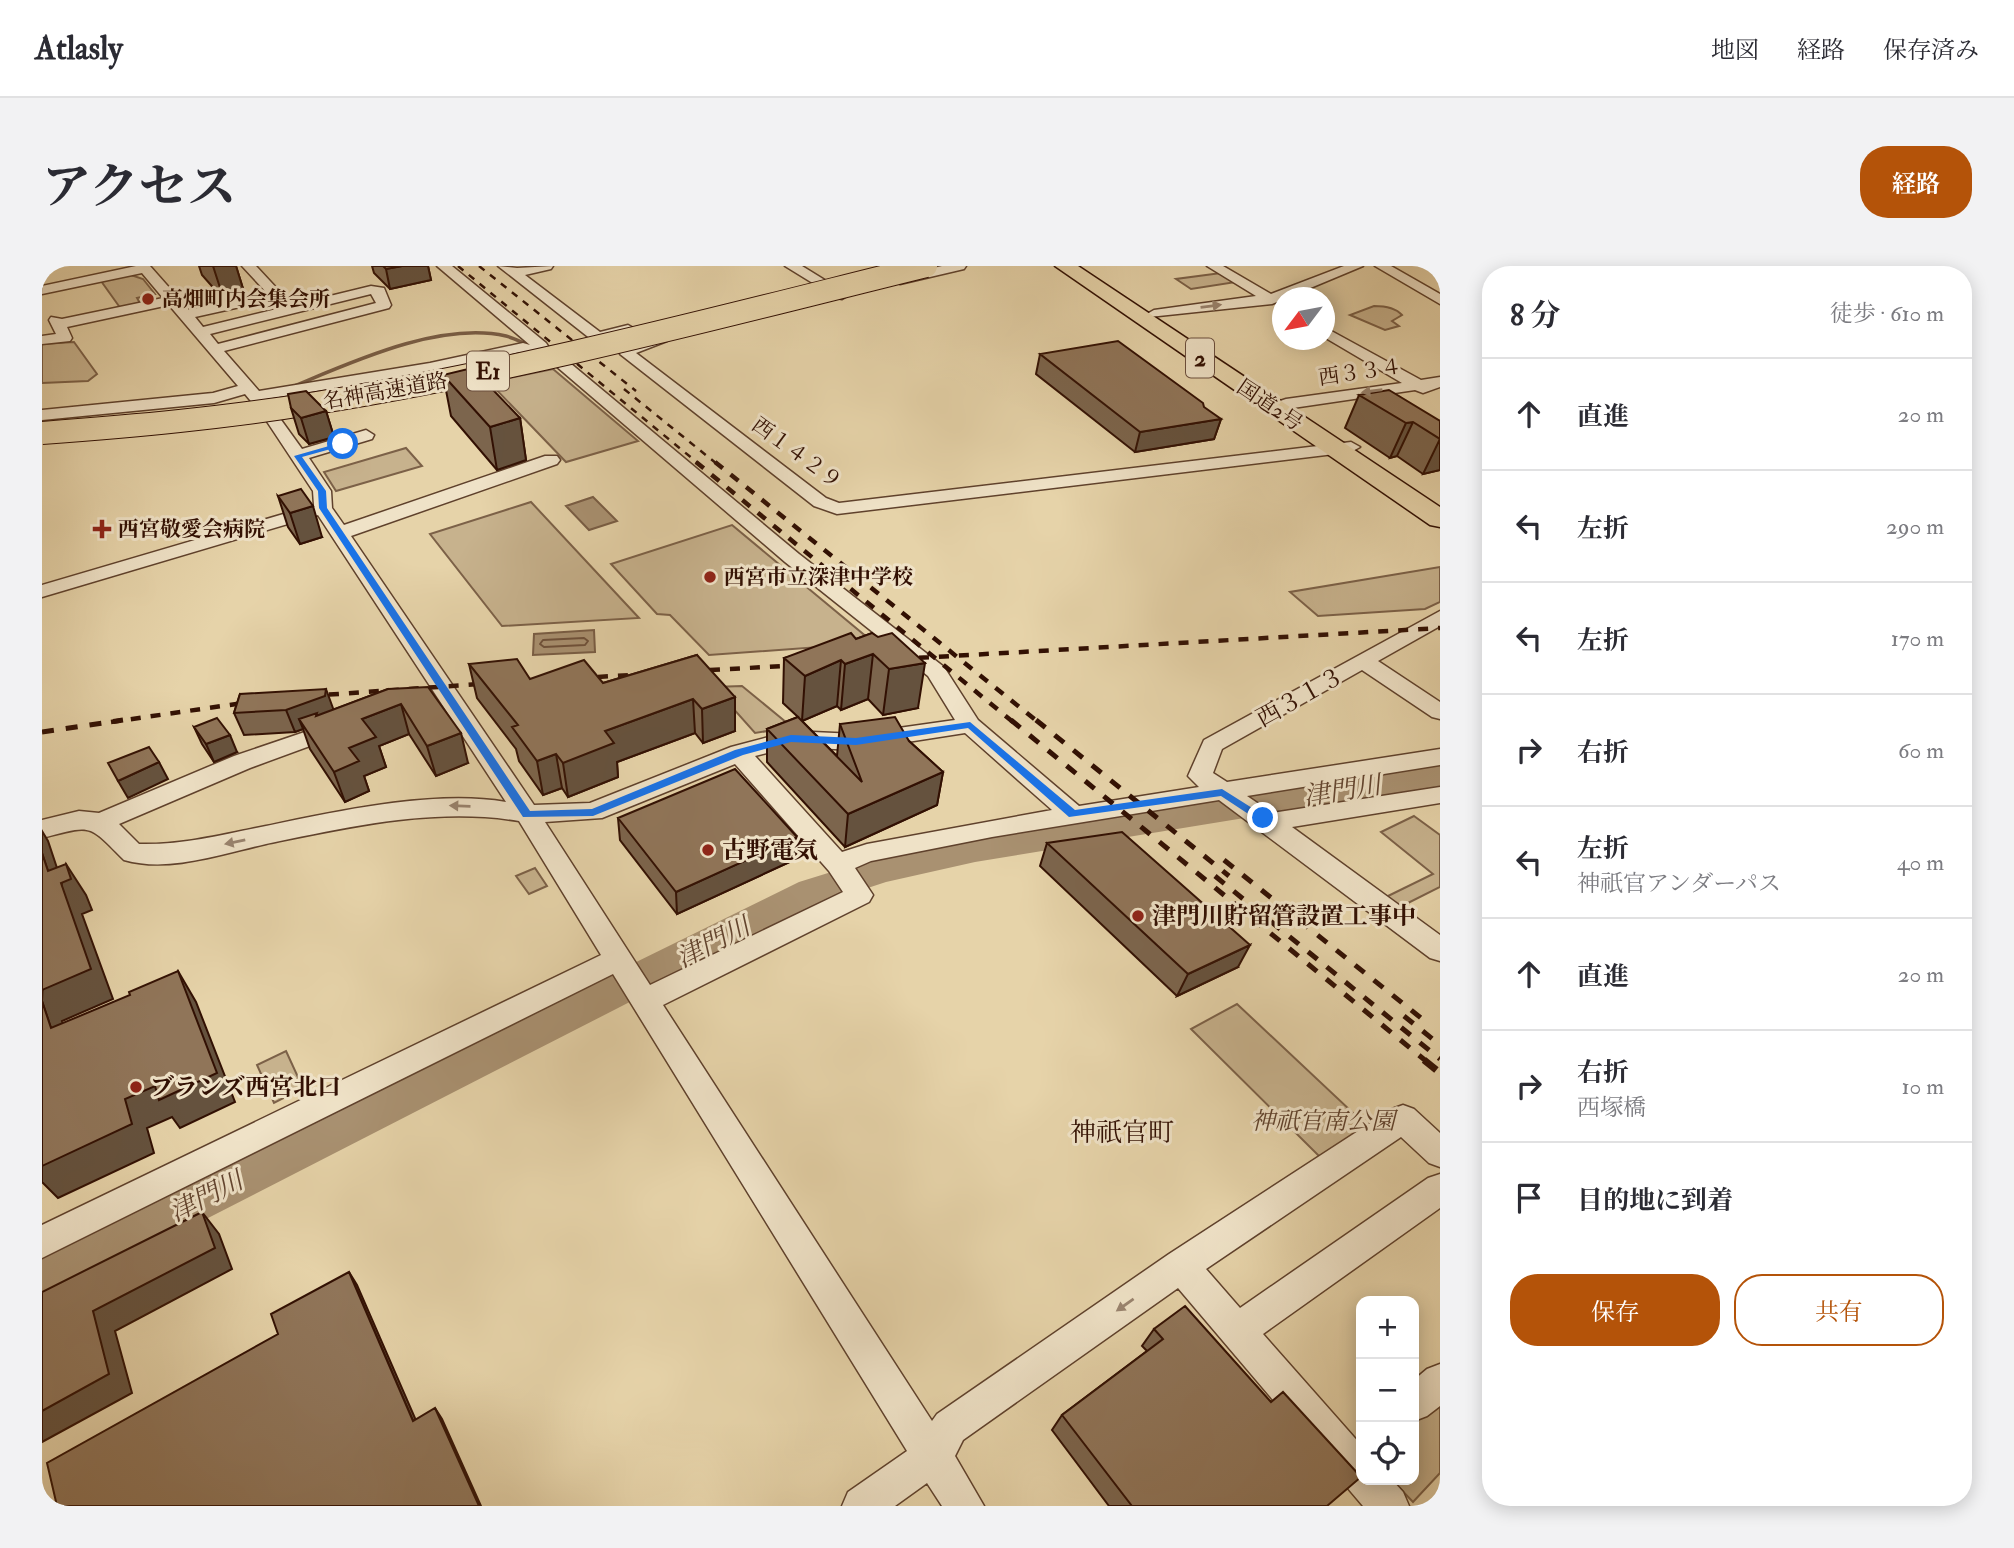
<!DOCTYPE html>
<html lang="ja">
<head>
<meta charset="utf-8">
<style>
	:root { --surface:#fff; --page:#f2f2f3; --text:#2b2b33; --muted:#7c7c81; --line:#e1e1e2; --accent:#b45309 }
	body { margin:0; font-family:"IM FELL Double Pica","Noto Serif JP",serif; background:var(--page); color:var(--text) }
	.controls { position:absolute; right:21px; bottom:21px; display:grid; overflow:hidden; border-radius:14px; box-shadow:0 4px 18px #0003 }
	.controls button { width:63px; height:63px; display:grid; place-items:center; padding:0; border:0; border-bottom:2px solid var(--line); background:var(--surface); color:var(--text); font:35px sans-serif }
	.compass { position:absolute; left:1230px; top:21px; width:63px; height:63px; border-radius:50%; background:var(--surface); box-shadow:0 4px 18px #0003; rotate:238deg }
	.stop { position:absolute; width:21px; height:21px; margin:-16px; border:5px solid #1a73e8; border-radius:50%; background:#fff }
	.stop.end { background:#1a73e8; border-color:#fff; box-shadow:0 2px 7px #0008 }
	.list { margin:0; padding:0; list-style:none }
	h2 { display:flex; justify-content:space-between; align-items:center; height:91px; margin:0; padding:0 28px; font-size:30px }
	h2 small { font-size:23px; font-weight:400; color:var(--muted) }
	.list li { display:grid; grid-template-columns:46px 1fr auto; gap:21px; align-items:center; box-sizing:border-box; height:112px; padding:0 28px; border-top:2px solid var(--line) }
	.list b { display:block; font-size:26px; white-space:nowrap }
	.list p { margin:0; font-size:23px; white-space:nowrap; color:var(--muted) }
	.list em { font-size:23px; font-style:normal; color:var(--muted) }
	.actions { display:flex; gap:14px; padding:21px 28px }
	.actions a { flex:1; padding:16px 0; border:2px solid var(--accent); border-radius:28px; text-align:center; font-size:24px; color:var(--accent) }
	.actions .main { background:var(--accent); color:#fff }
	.icon { flex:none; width:38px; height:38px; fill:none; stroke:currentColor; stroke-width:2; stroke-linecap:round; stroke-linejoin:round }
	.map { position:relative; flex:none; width:1398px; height:1240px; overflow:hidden; border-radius:28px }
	header { display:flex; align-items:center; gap:42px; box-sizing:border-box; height:98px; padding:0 35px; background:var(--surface); border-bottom:2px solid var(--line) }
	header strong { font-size:33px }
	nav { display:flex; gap:38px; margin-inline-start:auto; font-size:24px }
	.intro { display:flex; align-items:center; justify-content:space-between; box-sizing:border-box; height:168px; padding:0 42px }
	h1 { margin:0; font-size:49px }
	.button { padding:18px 32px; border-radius:28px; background:var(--accent); color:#fff; font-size:24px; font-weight:700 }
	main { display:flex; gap:42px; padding:0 42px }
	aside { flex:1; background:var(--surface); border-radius:28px; box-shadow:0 4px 18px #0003 }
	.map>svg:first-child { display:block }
</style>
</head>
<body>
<header>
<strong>Atlasly</strong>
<nav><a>地図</a><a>経路</a><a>保存済み</a></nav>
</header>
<div class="intro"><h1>アクセス</h1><a class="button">経路</a></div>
<main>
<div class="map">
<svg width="1398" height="1240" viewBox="0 0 1398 1240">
	<rect width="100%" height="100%" fill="#e6d3a9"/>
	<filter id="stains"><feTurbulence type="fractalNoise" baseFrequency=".00286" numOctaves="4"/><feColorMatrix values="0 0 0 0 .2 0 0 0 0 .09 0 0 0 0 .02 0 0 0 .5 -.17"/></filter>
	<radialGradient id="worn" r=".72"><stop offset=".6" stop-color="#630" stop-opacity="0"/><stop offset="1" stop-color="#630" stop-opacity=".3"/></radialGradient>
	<path fill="#c7b28d" stroke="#7c6148" stroke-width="2" d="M 1179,7 L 1194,16 L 1149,23 L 1134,13 Z
		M 89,9 L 101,13 L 113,28 L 95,32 L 99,39 L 79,43 L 59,15 Z
		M 1332,40 C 1342,40 1353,41 1360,49 L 1350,55 L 1357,60 L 1343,64 L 1308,49 Z
		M 32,76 L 55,108 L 46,115 L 0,117 L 0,78 Z
		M 511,103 L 596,175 L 524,196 L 447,116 Z
		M 364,182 L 380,200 L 294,225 L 282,206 Z
		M 489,236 L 597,352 L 460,360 L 388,268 Z
		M 690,259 L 832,377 L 667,389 L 628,349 L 615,348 L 569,298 Z
		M 1398,301 L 1398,336 L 1383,343 L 1276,350 L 1248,326 Z
		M 700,420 L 750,461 L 713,467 L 672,421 Z
		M 1372,550 L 1398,569 L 1398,621 L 1358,641 L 1344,631 L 1391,608 L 1339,566 Z
		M 493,602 L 505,620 L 487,628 L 474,610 Z
		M 1195,738 L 1325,860 L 1278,891 L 1149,763 Z
		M 244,785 L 261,822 L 232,837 L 215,799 Z
		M 1398,1130 L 1398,1207 L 1371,1236 L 1350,1214 L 1372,1214 L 1372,1155 Z"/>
	<path fill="#a99171" stroke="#795d45" stroke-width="2" d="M 551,231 L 575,255 L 547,264 L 524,240 Z
		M 552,364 L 553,386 L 491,389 L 492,368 Z"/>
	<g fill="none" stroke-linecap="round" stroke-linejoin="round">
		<path stroke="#6e503a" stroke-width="2" d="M 542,372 L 546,375 L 543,379 L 502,381 L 498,378 L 501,374 Z"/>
		<path stroke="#795d45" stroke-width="3.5" d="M 250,121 C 310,96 398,55 464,70 C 472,72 481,77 489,80"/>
		<path fill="#a99171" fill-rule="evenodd" d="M 1398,498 L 1398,520 L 933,596 L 844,616 L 783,636 L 0,1037 L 0,988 L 757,616 L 841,590 L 933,570 Z"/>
		<g stroke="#5f412c" stroke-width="3">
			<path id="minor" d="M 94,0 L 108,0 L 147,44 L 225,27 L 200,0 L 214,0 L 241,29 L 239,32 L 153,51 L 161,61 L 329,20 L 342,22 L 349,39 L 347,42 L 182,85 L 217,125 L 388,97 L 481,77 L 488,79 L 395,0 L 410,0 L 504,77 L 506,80 L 496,86 L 504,93 L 522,92 L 757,288 L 902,401 L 936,454 L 1037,540 L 1157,521 L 1146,510 L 1162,474 L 1398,345 L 1398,360 L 1336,395 L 1398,436 L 1398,453 L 1390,451 L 1320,404 L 1180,483 L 1171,507 L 1185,516 L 1398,483 L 1398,499 L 1205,530 L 1230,547 L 1398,521 L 1398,537 L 1250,561 L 1398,669 L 1398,695 L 1388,692 L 1177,534 L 950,571 L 829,595 L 813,602 L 831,629 L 827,636 L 621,739 L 890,1155 L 895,1148 L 1127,988 L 1350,843 L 1361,839 L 1372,843 L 1398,867 L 1398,901 L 1387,897 L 1359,871 L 1164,1003 L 1198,1042 L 1386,912 L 1398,908 L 1398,942 L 1221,1068 L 1319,1179 L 1319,1214 L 1350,1214 L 1361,1226 L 1367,1240 L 1321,1240 L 1136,1022 L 921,1174 L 913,1190 L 942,1240 L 900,1240 L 885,1217 L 853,1240 L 800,1240 L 806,1226 L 865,1185 L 571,708 L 0,992 L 0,959 L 559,689 L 477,555 C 393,541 306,561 224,578 C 180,588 127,607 82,594 C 45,557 51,559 0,572 L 0,554 L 37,545 L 57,547 L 192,490 L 298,454 L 306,456 L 309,461 L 306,466 L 208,502 L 77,558 L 97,578 C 138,579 175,570 214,562 C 288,547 390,523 464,536 L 276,249 L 0,331 L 0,319 L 272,239 L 271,225 L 222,151 L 203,128 L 172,137 L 0,154 L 0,144 L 171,127 L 196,120 L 127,39 L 25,61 L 30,72 L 28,75 L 0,78 L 0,70 L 14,68 L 7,54 L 9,51 L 20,53 L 121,32 L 100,7 L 0,28 L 0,20 ZM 329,28 L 334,37 L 176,78 L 168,68 ZM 478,86 L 490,96 L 484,98 L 481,101 L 484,104 L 514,100 L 743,296 L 886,410 L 913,454 L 814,468 L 749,465 L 689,481 L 548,537 L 492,539 L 309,270 L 515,198 L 518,194 L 515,190 L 503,190 L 302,259 L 290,242 L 289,225 L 267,192 L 330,173 L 332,169 L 324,164 L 260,183 L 224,133 L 388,107 ZM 923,467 L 1010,544 L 825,578 L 800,586 L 713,490 L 749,481 L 814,484 ZM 693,498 L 787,605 L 801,626 L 608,719 L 503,556 L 560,552 Z
				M 456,0 L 475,2 L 511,0 L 509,3 L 483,9 L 558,66 L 586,59 L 593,63 L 591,66 L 555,75 L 550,74 Z
				M 743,0 L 760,0 L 807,29 L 800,33 L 795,32 Z
				M 900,0 L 924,0 L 922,3 L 858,18 L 851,14 L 853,11 Z
				M 1165,0 L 1181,0 L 1229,28 L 1302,0 L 1321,0 L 1230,38 L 1107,51 L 1105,48 L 1112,44 L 1214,30 Z
				M 1333,0 L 1349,0 L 1398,28 L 1398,38 Z
				M 1282,61 L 1379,114 L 1398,111 L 1398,121 L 1381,127 L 1373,124 L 1244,143 L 1238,141 L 1236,138 L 1238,135 L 1244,133 L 1360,117 L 1282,71 Z
				M 620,68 L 625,69 L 627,72 L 625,75 L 594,87 L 784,232 L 797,237 L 1309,176 L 1318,181 L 1309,186 L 795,248 L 772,240 L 578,88 L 582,79 Z
				M 1398,1098 L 1398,1140 L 1385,1150 L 1372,1155 L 1372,1114 L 1385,1103 Z"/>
		</g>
		<g stroke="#321003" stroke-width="3">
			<path id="highway" d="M 1013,0 L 1036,0 L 1398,241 L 1398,261 L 1388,259 Z"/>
		</g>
		<use href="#minor" fill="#efe2c7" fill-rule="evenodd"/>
		<use href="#highway" fill="#e6d3a9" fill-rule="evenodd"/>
		<path stroke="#321003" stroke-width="2.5" stroke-dasharray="7 7" stroke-linecap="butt" d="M 416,0 L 657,198
			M 437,0 L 594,125
			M 582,123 L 675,198"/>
		<path stroke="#321003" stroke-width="4.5" stroke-dasharray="10 10" stroke-linecap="butt" d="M 654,196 L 971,456
			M 673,196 L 996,456
			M 857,393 L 1398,362
			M 648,405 L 763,399
			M 536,412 L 609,408
			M 267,430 L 452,417
			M 69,456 L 215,435"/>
		<path stroke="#321003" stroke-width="5" stroke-dasharray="12 12" stroke-linecap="butt" d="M 969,454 L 1384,795
			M 994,454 L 1187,610
			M 0,466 L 81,454
			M 1182,594 L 1379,752
			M 1173,610 L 1398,793
			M 1362,750 L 1398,779"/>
		<path stroke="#321003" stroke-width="7" stroke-dasharray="16 16" stroke-linecap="butt" d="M 1382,794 L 1398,807"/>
		<g stroke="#321003" stroke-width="24" stroke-linecap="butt">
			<path id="highway-bridge" d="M 0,167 C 92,160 183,152 274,137 C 480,104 682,50 884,0"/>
		</g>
		<use href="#highway-bridge" stroke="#e6d3a9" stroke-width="22"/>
	</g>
	<path fill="#7c654d" stroke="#321003" stroke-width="2" d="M 157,0 L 194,0 L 203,29 L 182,34 L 160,9 Z
		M 330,0 L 386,0 L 389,14 L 348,23 L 332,7 Z
		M 998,88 L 1179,153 L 1172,173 L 1093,186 L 994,108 Z
		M 401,109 L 478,152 L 484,194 L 455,204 L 409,150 Z
		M 1317,129 L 1398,155 L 1398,204 L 1381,208 L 1355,190 L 1348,192 L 1303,162 Z
		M 249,142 L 284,145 L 292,171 L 267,178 L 257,168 Z
		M 236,230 L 280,271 L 258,278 L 246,261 Z
		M 830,367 L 876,442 L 841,449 L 826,433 L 799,444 L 795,440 L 760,455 L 795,490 L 798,458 L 867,475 L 901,506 L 895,539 L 803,581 L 725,496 L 725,463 L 756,451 L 741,437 L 742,392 L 814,373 Z
		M 655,389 L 693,465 L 661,477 L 653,467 L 575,496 L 576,511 L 526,531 L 520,522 L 501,529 L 477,495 L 474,483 L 435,432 L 427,398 L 488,413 L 561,417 Z
		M 346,423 L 426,497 L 394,510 L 367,468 L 337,480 L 344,501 L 322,510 L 327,525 L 303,536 L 268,483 L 261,463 L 253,466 L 202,469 L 192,447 L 198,428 L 291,444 Z
		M 152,461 L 195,486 L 172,496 L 160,478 Z
		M 576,552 L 755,571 L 754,593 L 635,648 L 578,574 Z
		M 1005,577 L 1196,701 L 1135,730 L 998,600 Z
		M 1112,1063 L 1285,1240 L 1067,1240 L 1010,1164 L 1020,1149 L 1105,1085 L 1100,1080 Z"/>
	<path fill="#65523e" stroke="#321003" stroke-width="2" d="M 171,0 L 194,0 L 203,29 L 182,34 Z
		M 360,0 L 386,0 L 389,14 L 348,23 L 344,3 Z
		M 284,145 L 292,171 L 267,178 L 259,152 Z
		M 478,152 L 484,194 L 455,204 L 448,161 Z
		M 1179,153 L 1172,173 L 1093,186 L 1098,166 Z
		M 1371,156 L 1355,190 L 1348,192 L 1364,157 Z
		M 1398,173 L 1398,204 L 1381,208 Z
		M 271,240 L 280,271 L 258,278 L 248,247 Z
		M 831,388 L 826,433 L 799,444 L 803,398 Z
		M 799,394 L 795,440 L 760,455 L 763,410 Z
		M 883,397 L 876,442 L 841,449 L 847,403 Z
		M 284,423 L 292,445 L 263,462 L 257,453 L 261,463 L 253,466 L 244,444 Z
		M 693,431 L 693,465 L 661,477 L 660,443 Z
		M 651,433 L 653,467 L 575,496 L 576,511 L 526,531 L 521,497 L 563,465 Z
		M 359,438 L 367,468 L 337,480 L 344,501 L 322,510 L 327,525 L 303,536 L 292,506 L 307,482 L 320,453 Z
		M 419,467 L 426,497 L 394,510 L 385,480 Z
		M 188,469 L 195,486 L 172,496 L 164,478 Z
		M 514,488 L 520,522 L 501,529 L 495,495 Z
		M 117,496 L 126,513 L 86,532 L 76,515 Z
		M 901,506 L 895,539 L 803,581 L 806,548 Z
		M 0,565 L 6,575 L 20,617 L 24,598 L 44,629 L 50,644 L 40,648 L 71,733 L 20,755 L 33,792 L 9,762 L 0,735 L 6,605 L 0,587 Z
		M 755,571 L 754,593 L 635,648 L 634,626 Z
		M 1208,679 L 1196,701 L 1135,730 L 1146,708 Z
		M 136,705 L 154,736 L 193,836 L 138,862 L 130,851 L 105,862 L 112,887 L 16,932 L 0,916 L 0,891 L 83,833 Z
		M 160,946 L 177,968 L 190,1003 L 73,1065 L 90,1127 L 0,1176 L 0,1145 L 51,1045 Z
		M 307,1006 L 315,1019 L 379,1166 L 371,1155 Z
		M 393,1142 L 400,1153 L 439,1240 L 437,1240 Z"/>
	<path fill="#907559" stroke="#321003" stroke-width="2" d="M 341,0 L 360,0 L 344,3 Z
		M 1076,75 L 1161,137 L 1162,141 L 1179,153 L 1098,166 L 998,88 Z
		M 430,102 L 478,152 L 448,161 L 401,109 Z
		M 1347,124 L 1398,155 L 1398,173 L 1371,156 L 1364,157 L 1317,129 Z
		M 264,125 L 284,145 L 259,152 L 249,142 L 246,128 Z
		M 259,223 L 271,240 L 248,247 L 236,230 Z
		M 809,367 L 814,373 L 830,367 L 836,371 L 850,367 L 883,397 L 847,403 L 831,388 L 803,398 L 799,394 L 763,410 L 742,392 Z
		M 655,389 L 693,431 L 660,443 L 651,433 L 563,465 L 572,477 L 521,497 L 514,488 L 495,495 L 470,461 L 476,459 L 427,398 L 475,393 L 488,413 L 542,394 L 561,417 Z
		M 386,421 L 419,467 L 385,480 L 359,438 L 320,453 L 334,471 L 307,482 L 317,495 L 292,506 L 257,453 L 275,447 L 274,450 L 346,423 Z
		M 284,423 L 283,430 L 244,444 L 192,447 L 198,428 Z
		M 756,451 L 820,516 L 798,458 L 853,451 L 867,475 L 901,506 L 806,548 L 725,463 Z
		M 175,452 L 188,469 L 164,478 L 152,461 Z
		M 107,481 L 117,496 L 76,515 L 66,497 Z
		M 693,503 L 755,571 L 634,626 L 576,552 Z
		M 1080,566 L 1208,679 L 1146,708 L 1005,577 Z
		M 0,587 L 6,605 L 24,598 L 29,613 L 19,617 L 49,703 L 0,724 Z
		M 136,705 L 175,807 L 117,834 L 113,820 L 83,833 L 90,858 L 0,900 L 0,735 L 9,762 L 88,729 L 87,726 Z
		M 160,946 L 173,982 L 51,1045 L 67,1108 L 0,1145 L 0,1026 Z
		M 307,1006 L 371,1155 L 393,1142 L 437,1240 L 15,1240 L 5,1197 L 236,1068 L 229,1048 Z
		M 1143,1040 L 1229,1136 L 1241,1126 L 1319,1211 L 1285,1240 L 1090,1240 L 1020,1149 L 1121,1073 L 1112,1063 Z"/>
	<defs><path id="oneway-solid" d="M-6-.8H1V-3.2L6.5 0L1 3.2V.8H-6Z" transform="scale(1.75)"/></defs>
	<g fill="#9a846f">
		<use href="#oneway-solid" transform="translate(1169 40) rotate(-7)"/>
		<use href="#oneway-solid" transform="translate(1330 125) rotate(172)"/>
		<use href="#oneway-solid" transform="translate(418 540) rotate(-178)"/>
		<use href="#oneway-solid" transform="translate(193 576) rotate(168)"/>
		<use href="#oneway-solid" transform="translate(1083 1039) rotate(145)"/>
	</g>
	<path fill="#1a73e8" d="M 301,176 L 303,179 L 260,191 L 284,225 L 285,242 L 488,545 L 550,543 L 693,484 L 749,469 L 814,472 L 928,456 L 1033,544 L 1180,523 L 1226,552 L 1225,555 L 1217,555 L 1179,530 L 1027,551 L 926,462 L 814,479 L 749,476 L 701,489 L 551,550 L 481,551 L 277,242 L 276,225 L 252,190 Z"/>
	<g fill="#8f2418" stroke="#efe2c7" stroke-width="2.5">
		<circle cx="106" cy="33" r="7"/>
		<path d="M56.5 252.5h7v7h7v7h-7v7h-7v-7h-7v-7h7z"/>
		<circle cx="668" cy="311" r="7"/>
		<circle cx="666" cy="584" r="7"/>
		<circle cx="1096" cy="650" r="7"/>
		<circle cx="94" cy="821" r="7"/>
	</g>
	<g text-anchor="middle" stroke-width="6" stroke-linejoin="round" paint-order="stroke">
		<g font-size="21" font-weight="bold" fill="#321003" stroke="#efe2c7" text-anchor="start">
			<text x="120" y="40">高畑町内会集会所</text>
			<text x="76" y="270">西宮敬愛会病院</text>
			<text x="682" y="318">西宮市立深津中学校</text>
		</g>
		<g font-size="21" fill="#321003" stroke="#efe2c7">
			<text transform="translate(1318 106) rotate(-8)" y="7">西３３４</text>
			<text transform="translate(343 125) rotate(-10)" y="7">名神高速道路</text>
			<text transform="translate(1228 139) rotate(34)" y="7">国道2号</text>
			<text transform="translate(755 187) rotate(36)" y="7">西１４２９</text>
		</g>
		<g fill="#efe2c7" stroke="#6b4f3e" stroke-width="2">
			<rect x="1144" y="72.5" width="28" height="39" rx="5"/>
			<rect x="425" y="85.5" width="42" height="39" rx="5"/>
		</g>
		<g font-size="23" font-weight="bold" fill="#321003">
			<text x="1158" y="100">2</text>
			<text x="446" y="113">E1</text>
		</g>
		<g font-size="24" fill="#321003" stroke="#efe2c7">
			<text transform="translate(1258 431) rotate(-29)" y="8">西３１３</text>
		</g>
		<g font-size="24" font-weight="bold" fill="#321003" stroke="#efe2c7" text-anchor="start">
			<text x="680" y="592">古野電気</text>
			<text x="1110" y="658">津門川貯留管設置工事中</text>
			<text x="108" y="829">ブランズ西宮北口</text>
		</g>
		<g font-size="24" font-style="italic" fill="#5f412c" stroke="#efe2c7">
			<text x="1281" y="863">神祇官南公園</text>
		</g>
		<g font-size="26" font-style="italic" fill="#62442f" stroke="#efe2c7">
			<text transform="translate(1300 524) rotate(-9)" y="9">津門川</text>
			<text transform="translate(671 676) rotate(-27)" y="9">津門川</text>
			<text transform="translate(164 930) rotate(-27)" y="9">津門川</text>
		</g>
		<g font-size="26" fill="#321003" stroke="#efe2c7">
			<text x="1080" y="875">神祇官町</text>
		</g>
	</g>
	<rect width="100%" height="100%" filter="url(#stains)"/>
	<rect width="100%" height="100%" fill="url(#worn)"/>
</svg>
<div class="controls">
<button>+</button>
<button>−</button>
<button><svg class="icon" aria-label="locate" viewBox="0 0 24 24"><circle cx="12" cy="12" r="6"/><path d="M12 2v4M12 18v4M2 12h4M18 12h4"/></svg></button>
</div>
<svg class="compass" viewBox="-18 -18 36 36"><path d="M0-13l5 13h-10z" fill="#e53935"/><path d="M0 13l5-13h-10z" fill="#7c7c81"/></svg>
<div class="stop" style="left:301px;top:178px"></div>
<div class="stop end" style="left:1221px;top:552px"></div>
</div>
<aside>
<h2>8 分<small>徒歩 · 610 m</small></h2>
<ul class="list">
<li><svg class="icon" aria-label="ahead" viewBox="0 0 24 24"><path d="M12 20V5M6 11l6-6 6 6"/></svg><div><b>直進</b></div><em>20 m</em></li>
<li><svg class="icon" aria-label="left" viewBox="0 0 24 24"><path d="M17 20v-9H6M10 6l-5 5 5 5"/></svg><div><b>左折</b></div><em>290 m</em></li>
<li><svg class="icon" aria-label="left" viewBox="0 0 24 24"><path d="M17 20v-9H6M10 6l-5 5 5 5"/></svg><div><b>左折</b></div><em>170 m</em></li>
<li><svg class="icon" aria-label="right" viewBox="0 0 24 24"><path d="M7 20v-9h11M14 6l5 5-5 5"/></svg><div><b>右折</b></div><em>60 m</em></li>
<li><svg class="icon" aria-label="left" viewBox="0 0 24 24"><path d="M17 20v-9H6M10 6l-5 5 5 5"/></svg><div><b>左折</b><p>神祇官アンダーパス</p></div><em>40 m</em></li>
<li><svg class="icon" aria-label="ahead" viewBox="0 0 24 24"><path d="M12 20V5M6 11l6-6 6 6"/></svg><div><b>直進</b></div><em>20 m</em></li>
<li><svg class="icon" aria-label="right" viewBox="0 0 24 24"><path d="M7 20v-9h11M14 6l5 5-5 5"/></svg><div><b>右折</b><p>西塚橋</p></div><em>10 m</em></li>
<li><svg class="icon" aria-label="arrive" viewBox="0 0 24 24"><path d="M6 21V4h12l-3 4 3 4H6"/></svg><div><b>目的地に到着</b></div></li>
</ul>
<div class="actions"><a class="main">保存</a><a>共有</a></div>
</aside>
</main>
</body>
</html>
